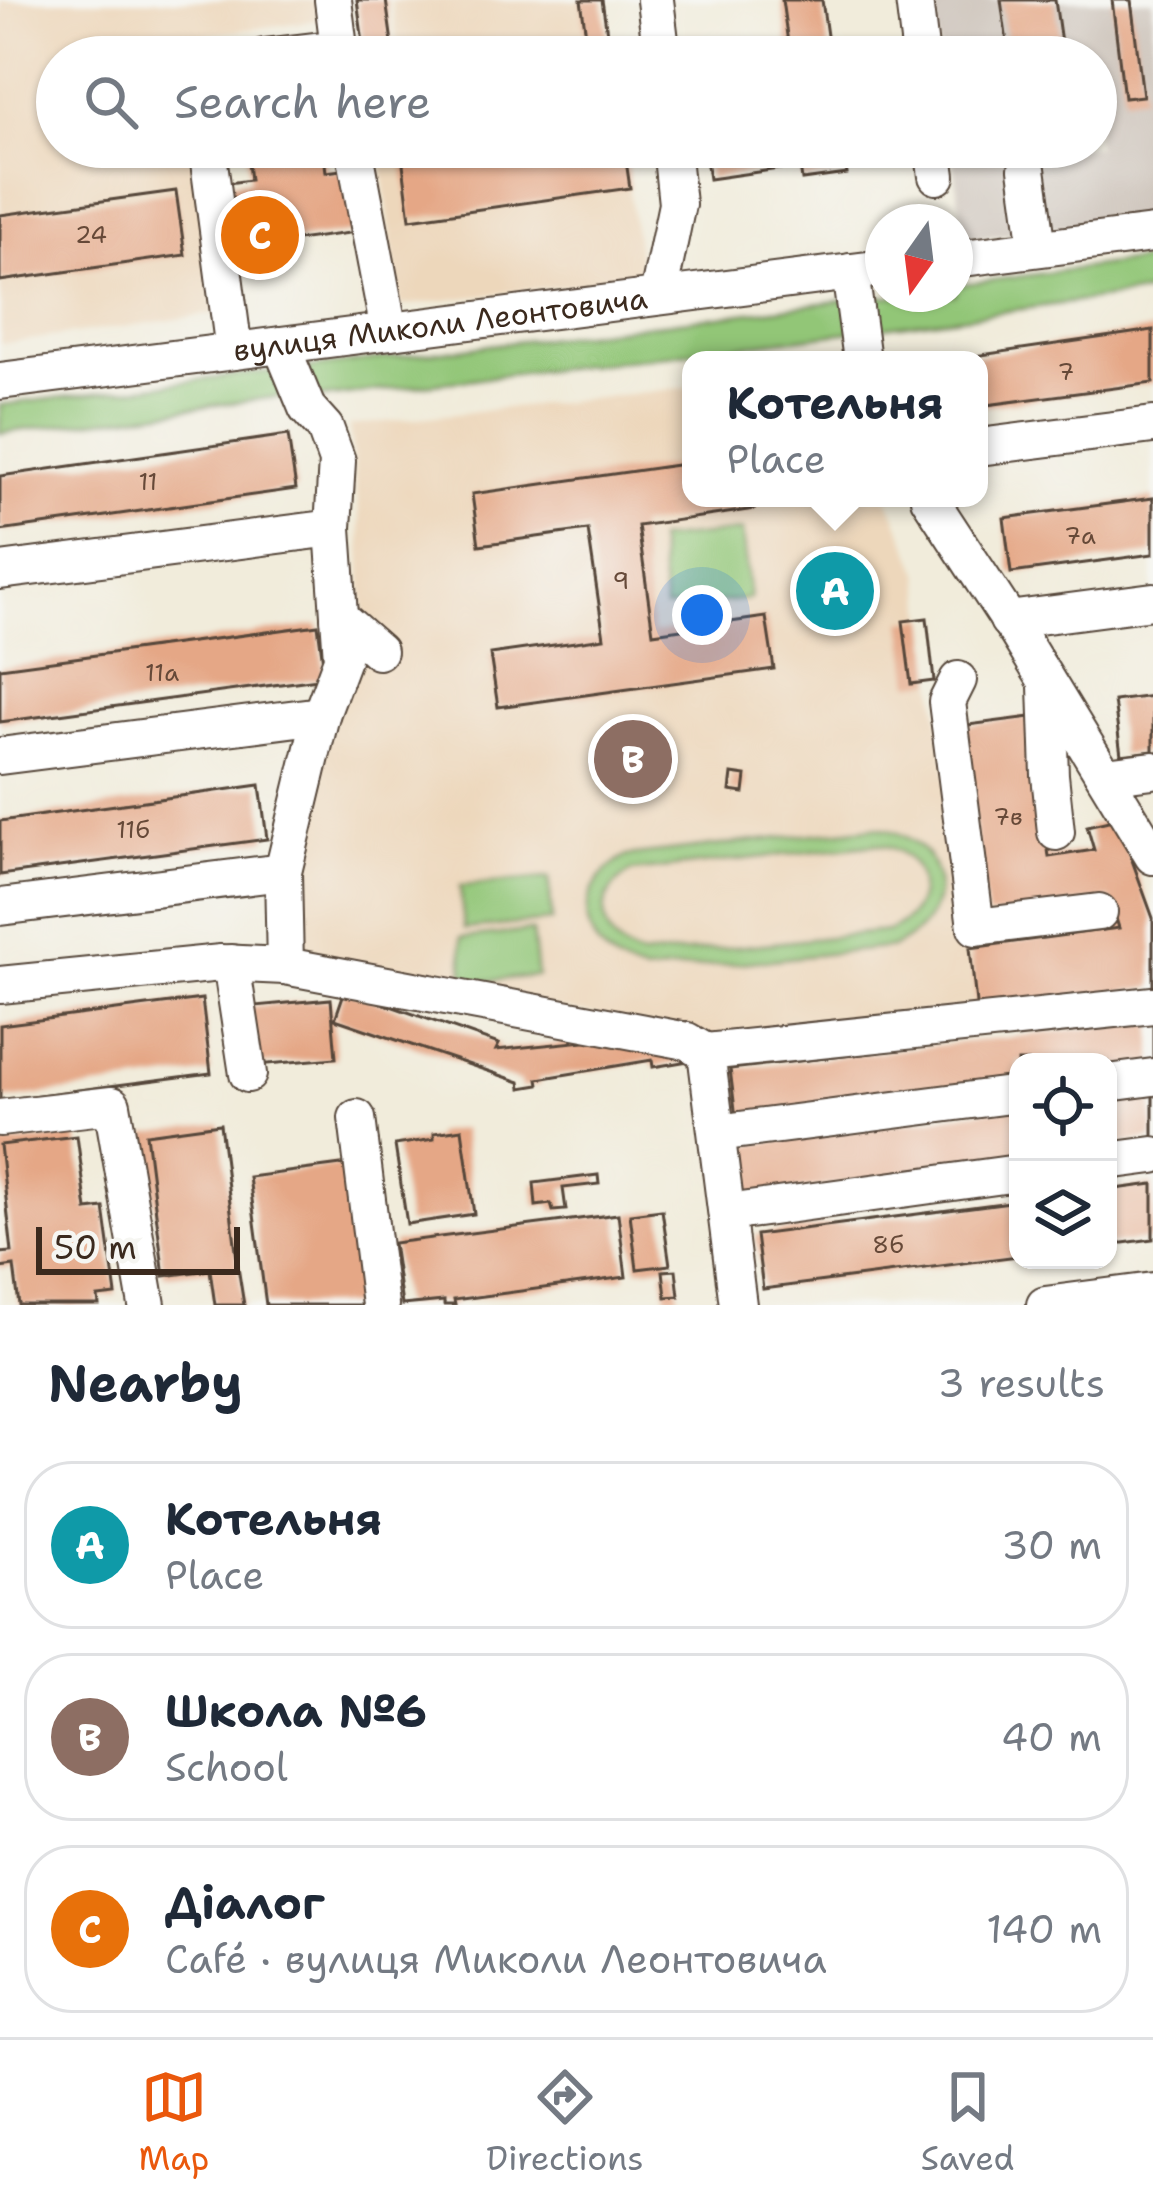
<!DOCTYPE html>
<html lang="en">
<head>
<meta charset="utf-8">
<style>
	:root { --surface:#fff; --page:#f2f2f3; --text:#1f2937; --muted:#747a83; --line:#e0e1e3; --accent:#ea580c }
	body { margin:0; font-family:"Shantell Sans",sans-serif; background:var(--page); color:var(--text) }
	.controls { position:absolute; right:36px; bottom:36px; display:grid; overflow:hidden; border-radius:24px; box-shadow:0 3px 9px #0004 }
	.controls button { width:108px; height:108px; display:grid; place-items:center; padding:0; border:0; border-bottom:3px solid var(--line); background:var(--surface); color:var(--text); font:60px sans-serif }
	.compass { position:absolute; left:865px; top:204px; width:108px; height:108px; border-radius:50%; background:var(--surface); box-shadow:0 3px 9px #0004; rotate:194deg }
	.scale { position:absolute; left:36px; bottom:30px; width:204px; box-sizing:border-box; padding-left:12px; border:6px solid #3b2a1e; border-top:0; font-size:33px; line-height:42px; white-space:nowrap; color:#3b2a1e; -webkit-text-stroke:9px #f6f6f2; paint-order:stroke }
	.you { position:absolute; left:702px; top:615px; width:42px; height:42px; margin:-30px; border:9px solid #fff; border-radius:50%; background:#1a73e8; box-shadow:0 0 0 18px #1a73e833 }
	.badge { display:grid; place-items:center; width:78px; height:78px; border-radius:50%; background:var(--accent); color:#fff; font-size:39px; font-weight:700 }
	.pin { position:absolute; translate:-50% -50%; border:6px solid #fff; box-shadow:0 3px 12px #0006 }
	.popup { position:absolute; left:682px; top:351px; width:306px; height:156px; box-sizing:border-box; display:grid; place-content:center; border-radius:24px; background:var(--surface); filter:drop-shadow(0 3px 9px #0005); font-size:39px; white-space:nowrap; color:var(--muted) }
	.popup b { font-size:45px; color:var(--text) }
	.popup::after { content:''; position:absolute; left:50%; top:100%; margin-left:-24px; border:24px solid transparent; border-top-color:var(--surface) }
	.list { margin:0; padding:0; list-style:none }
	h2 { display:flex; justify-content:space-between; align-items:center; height:156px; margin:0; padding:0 48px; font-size:51px }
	h2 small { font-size:39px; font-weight:400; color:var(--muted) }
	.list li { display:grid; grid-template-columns:78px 1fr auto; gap:36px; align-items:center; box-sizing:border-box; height:168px; margin:0 24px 24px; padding:0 24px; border:3px solid var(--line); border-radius:48px }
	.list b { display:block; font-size:45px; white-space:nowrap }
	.list p { margin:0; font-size:39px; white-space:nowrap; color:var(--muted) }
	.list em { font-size:39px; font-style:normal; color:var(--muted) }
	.icon { flex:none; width:66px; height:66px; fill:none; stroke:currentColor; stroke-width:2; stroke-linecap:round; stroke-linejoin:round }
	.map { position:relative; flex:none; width:1153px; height:1305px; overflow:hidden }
	.search { position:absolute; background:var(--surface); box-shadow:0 3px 9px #0004; left:36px; right:36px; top:36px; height:132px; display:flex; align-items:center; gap:30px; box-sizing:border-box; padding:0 42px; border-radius:66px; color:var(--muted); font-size:45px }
	.sheet { height:732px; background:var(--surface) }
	nav { display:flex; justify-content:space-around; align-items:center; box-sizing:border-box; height:168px; border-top:3px solid var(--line); background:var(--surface); font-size:33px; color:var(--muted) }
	nav a { display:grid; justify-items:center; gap:6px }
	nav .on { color:var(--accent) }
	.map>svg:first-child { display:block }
</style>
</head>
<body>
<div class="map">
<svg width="1153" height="1305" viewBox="0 0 1153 1305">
	<rect width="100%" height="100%" fill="#f6f6f2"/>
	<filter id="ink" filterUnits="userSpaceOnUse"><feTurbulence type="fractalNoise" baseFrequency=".00833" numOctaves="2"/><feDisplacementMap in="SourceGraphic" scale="24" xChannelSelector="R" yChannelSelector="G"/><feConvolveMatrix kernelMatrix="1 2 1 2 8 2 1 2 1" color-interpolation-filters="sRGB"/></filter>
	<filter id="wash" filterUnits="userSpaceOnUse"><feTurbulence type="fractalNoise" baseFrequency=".004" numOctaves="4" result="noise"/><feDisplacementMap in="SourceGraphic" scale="48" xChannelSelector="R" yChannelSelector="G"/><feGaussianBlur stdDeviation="2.7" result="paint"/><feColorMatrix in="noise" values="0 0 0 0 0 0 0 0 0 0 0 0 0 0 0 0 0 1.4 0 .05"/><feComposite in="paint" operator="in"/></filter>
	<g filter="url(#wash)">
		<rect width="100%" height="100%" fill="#f1ecdb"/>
		<path fill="#edd7bb" d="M 0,0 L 318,0 L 317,20 L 179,39 L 181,57 L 57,57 L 57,147 L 193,147 L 215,314 L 0,344 Z
			M 391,0 L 604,0 L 611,57 L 399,57 Z
			M 412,147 L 623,147 L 641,276 L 400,306 L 381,159 L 412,154 Z
			M 691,387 L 691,498 L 888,498 L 920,572 L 976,1006 L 720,1038 L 308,963 L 293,941 L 303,825 L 364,620 L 360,519 L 349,426 Z"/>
		<path fill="#ccc2b9" d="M 932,0 L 1153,0 L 1153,215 L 964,240 L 952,147 L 1096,147 L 1096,57 L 940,57 Z"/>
		<path fill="#92c677" stroke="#66784a" stroke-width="3" fill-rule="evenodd" d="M 1153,259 L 1153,292 L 868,329 L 863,297 L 955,294 L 955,285 Z
			M 847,300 L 851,332 L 312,399 L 308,368 Z
			M 279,370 L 292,395 L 0,433 L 0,405 Z
			M 742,531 L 750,599 L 665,608 L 657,540 Z
			M 875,827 C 948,837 961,916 893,947 L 645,973 C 578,960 566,889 627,856 ZM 877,844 C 929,851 936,912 887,931 L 641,957 C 597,943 591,894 632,872 Z
			M 549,878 L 552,921 L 464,929 L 460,886 Z
			M 532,931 L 537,976 L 465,983 L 461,938 Z"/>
		<g id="blocks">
			<path fill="#e5a786" d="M 357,0 L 386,0 L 394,57 L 365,57 Z
				M 581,0 L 602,0 L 608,40 L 587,43 Z
				M 782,0 L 822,0 L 830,57 L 790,57 Z
				M 1001,0 L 1055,0 L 1063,57 L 1009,57 Z
				M 1112,0 L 1131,0 L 1143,96 L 1124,98 Z
				M 246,147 L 323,147 L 326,172 L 349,169 L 357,232 L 237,248 L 228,183 L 250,180 Z
				M 464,147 L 624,147 L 630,188 L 410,219 L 402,156 Z
				M 704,147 L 843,147 L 847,174 L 802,180 L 800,166 L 709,179 Z
				M 176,191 L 185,255 L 0,281 L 0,215 Z
				M 1153,330 L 1153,383 L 979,406 L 979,360 L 947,360 Z
				M 288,435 L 296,489 L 0,531 L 0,476 Z
				M 691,463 L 691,498 L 753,498 L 755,509 L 638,526 L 653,633 L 766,617 L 774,669 L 498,707 L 490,654 L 604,638 L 588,530 L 479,545 L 472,494 Z
				M 1153,498 L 1153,554 L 1011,573 L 1004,518 Z
				M 847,557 L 852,622 L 824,625 L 818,559 Z
				M 927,618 L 934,681 L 911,684 L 903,621 Z
				M 318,625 L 325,678 L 0,722 L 0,668 Z
				M 1153,696 L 1153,751 L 1121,755 L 1114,701 Z
				M 1031,717 L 1049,857 L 1094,850 L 1087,826 L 1117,819 L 1153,918 L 1153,987 L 977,1013 L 970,948 L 1119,928 L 1110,899 L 987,917 L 960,726 Z
				M 732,774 L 746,776 L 744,793 L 730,791 Z
				M 260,785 L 267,839 L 0,875 L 0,821 Z
				M 345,990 L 499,1044 L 496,1050 L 644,1035 L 694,1060 L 653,1067 L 652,1060 L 538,1079 L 539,1085 L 521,1088 L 520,1082 L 335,1019 Z
				M 202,999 L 211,1073 L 0,1100 L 0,1025 Z
				M 331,999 L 336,1058 L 257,1065 L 244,1007 Z
				M 1153,1021 L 1153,1070 L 1108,1075 L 1108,1062 L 1018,1062 L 1018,1085 L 736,1118 L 730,1069 Z
				M 1153,1087 L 1153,1139 L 1108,1146 L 1108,1093 Z
				M 1018,1106 L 1018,1159 L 742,1198 L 735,1147 Z
				M 220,1124 L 238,1267 L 244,1305 L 215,1305 L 210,1270 L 164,1276 L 146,1134 Z
				M 462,1129 L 474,1214 L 407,1224 L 395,1145 L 434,1139 L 434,1133 Z
				M 77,1136 L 87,1210 L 104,1208 L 116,1295 L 98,1297 L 99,1305 L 19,1305 L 14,1266 L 0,1268 L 0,1253 L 12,1252 L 0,1145 Z
				M 349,1164 L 367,1305 L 266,1305 L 249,1177 Z
				M 598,1175 L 599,1184 L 563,1188 L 566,1210 L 553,1211 L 551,1204 L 536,1206 L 534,1183 Z
				M 1153,1184 L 1153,1239 L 1108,1245 L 1108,1190 Z
				M 1018,1201 L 1018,1256 L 763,1289 L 756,1235 Z
				M 662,1210 L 670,1265 L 637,1269 L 630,1214 Z
				M 618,1214 L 626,1277 L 454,1300 L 455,1305 L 444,1305 L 444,1301 L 402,1305 L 393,1243 Z
				M 676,1270 L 679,1296 L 666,1297 L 663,1271 Z"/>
		</g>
	</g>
	<g filter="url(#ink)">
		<use href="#blocks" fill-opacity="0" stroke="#56473a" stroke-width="3"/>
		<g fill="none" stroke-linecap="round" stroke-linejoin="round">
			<g stroke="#56473a" stroke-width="40">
				<g id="minor">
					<path d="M 333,0 L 339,48"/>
					<path d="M 655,0 L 662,57"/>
					<path d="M 914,0 L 921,57"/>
					<path d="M 264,57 L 339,48 L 340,57"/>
					<path d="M 207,147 L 234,351"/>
					<path d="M 354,147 L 389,331"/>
					<path d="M 933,147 L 937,176"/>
					<path d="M 1027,169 L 1038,248"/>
					<path d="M 955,259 L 1153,234"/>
					<path d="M 850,272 L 862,360"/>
					<path d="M 658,296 L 677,204 L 671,147"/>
					<path d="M 281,345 L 307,408 L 325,428 L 337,461 L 333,528 L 342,659 L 321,715 L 283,872 L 285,966 L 687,1041 L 706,1052"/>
					<path id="s1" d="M 0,381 L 883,268"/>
					<path d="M 979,447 L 1153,425"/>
					<path d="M 929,498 L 1018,634 L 1153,856"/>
					<path d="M 0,571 L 333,528"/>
					<path d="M 339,617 L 378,651"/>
					<path d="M 1008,620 L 1153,601"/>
					<path d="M 958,680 L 947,702 L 976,927 L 1099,912"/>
					<path d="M 1047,686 L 1050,775 L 1056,832"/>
					<path d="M 0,756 L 321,715"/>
					<path d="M 1105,776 L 1153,770"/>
					<path d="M 0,907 L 283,872"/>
					<path d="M 231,963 L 248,1074"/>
					<path d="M 0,985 L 221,963 L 285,966"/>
					<path d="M 1108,1083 L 1153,1077"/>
					<path d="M 0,1118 L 112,1105 L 147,1305"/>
					<path d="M 357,1118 L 380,1305"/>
					<path d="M 717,1133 L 1018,1094"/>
					<path d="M 1108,1161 L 1153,1155"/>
					<path d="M 727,1213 L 1018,1173"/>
					<path d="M 738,1305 L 706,1052 L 1153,1005"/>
					<path d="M 1045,1305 L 1153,1291"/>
				</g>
			</g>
			<use href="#minor" stroke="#fff" stroke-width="36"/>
		</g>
	</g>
	<g text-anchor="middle" stroke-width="9" stroke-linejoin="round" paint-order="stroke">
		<g font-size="24" fill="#664938">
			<text x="91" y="243">24</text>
			<text x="1066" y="380">7</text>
			<text x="148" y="490">11</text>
			<text x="1080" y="544">7а</text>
			<text x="621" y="589">9</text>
			<text x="162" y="681">11а</text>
			<text x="1008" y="825">7в</text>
			<text x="133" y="838">11б</text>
			<text x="888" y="1253">8б</text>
		</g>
		<g font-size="30" fill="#3b2a1e" stroke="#f6f6f2">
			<text dy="10" stroke="none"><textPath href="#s1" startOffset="444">вулиця Миколи Леонтовича</textPath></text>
		</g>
	</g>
</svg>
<div class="controls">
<button><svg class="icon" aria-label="locate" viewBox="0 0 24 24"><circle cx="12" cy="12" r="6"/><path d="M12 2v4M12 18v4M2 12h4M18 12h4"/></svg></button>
<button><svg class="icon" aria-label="layers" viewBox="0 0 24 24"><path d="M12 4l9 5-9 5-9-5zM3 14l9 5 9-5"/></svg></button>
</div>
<svg class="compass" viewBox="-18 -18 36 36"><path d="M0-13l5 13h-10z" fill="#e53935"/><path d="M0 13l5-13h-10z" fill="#747a83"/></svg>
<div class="scale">50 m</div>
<div class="you"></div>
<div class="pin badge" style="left:835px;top:591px;background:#0f9aa8">A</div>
<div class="popup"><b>Котельня</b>Place</div>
<div class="pin badge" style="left:633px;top:759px;background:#8d6e63">B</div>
<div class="pin badge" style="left:260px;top:235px;background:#e8710a">C</div>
<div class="search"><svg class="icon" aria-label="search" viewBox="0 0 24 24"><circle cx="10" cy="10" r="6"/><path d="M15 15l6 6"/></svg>Search here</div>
</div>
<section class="sheet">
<h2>Nearby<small>3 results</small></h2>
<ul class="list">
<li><span class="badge" style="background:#0f9aa8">A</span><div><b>Котельня</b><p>Place</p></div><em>30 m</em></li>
<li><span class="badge" style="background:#8d6e63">B</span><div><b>Школа №6</b><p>School</p></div><em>40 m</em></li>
<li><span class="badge" style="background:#e8710a">C</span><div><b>Діалог</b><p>Café · вулиця Миколи Леонтовича</p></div><em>140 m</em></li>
</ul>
</section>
<nav>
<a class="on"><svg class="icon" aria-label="map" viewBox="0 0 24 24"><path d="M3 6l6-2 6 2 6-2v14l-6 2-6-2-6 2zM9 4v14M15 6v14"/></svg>Map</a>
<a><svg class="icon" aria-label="directions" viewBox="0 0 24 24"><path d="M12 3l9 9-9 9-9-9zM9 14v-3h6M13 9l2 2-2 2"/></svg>Directions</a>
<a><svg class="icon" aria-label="saved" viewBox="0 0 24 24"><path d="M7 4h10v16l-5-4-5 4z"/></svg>Saved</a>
</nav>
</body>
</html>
